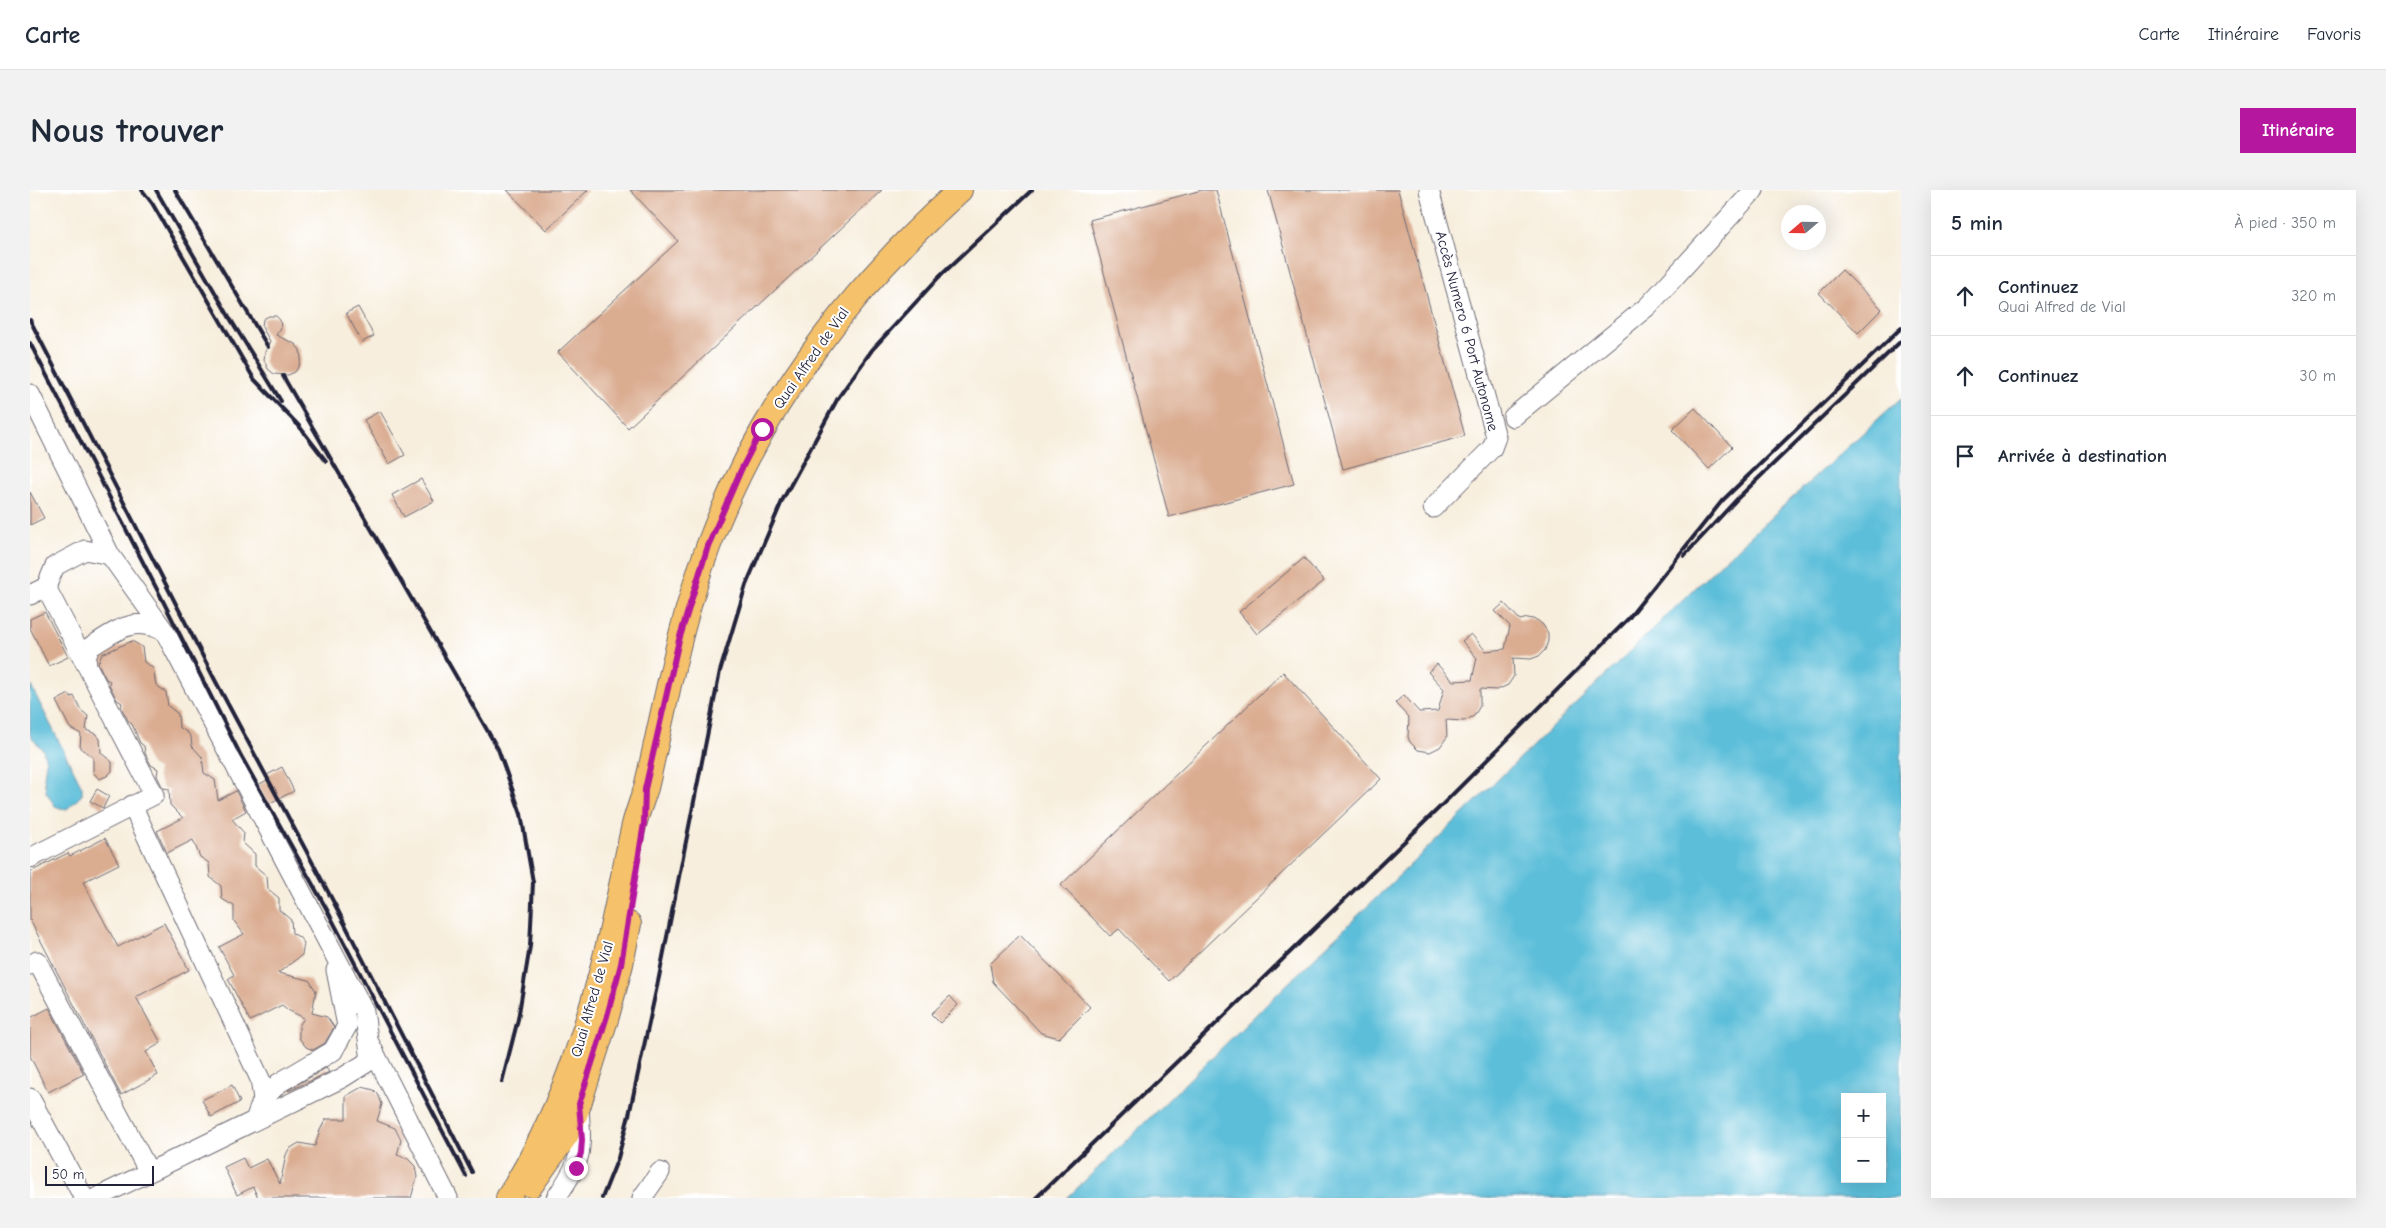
<!DOCTYPE html>
<html lang="fr">
<head>
<meta charset="utf-8">
<style>
	:root { --surface:#fff; --page:#f2f2f3; --text:#1f2937; --muted:#747a83; --line:#e0e1e3; --accent:#b5179e }
	body { margin:0; font-family:"Comic Neue",sans-serif; background:var(--page); color:var(--text) }
	.controls { position:absolute; right:15px; bottom:15px; display:grid; overflow:hidden; border-radius:0px; box-shadow:0 5px 20px #0002 }
	.controls button { width:45px; height:45px; display:grid; place-items:center; padding:0; border:0; border-bottom:1px solid var(--line); background:var(--surface); color:var(--text); font:25px sans-serif }
	.compass { position:absolute; left:1751px; top:15px; width:45px; height:45px; border-radius:50%; background:var(--surface); box-shadow:0 5px 20px #0002; rotate:250deg }
	.scale { position:absolute; left:15px; bottom:12px; width:109px; box-sizing:border-box; padding-left:5px; border:2px solid #22223b; border-top:0; font-size:14px; line-height:18px; white-space:nowrap; color:#22223b; -webkit-text-stroke:4px #fff; paint-order:stroke }
	.stop { position:absolute; width:15px; height:15px; margin:-11px; border:4px solid #b5179e; border-radius:50%; background:#fff }
	.stop.end { background:#b5179e; border-color:#fff; box-shadow:0 1px 5px #0008 }
	.list { margin:0; padding:0; list-style:none }
	h2 { display:flex; justify-content:space-between; align-items:center; height:65px; margin:0; padding:0 20px; font-size:21px }
	h2 small { font-size:16px; font-weight:400; color:var(--muted) }
	.list li { display:grid; grid-template-columns:32px 1fr auto; gap:15px; align-items:center; box-sizing:border-box; height:80px; padding:0 20px; border-top:1px solid var(--line) }
	.list b { display:block; font-size:19px; white-space:nowrap }
	.list p { margin:0; font-size:16px; white-space:nowrap; color:var(--muted) }
	.list em { font-size:16px; font-style:normal; color:var(--muted) }
	.icon { flex:none; width:28px; height:28px; fill:none; stroke:currentColor; stroke-width:2; stroke-linecap:round; stroke-linejoin:round }
	.map { position:relative; flex:none; width:1871px; height:1008px; overflow:hidden; border-radius:0px }
	header { display:flex; align-items:center; gap:30px; box-sizing:border-box; height:70px; padding:0 25px; background:var(--surface); border-bottom:1px solid var(--line) }
	header strong { font-size:24px }
	nav { display:flex; gap:28px; margin-inline-start:auto; font-size:18px }
	.intro { display:flex; align-items:center; justify-content:space-between; box-sizing:border-box; height:120px; padding:0 30px }
	h1 { margin:0; font-size:35px }
	.button { padding:12px 22px; border-radius:0px; background:var(--accent); color:#fff; font-size:18px; font-weight:700 }
	main { display:flex; gap:30px; padding:0 30px }
	aside { flex:1; background:var(--surface); border-radius:0px; box-shadow:0 5px 20px #0002 }
	.map>svg:first-child { display:block }
</style>
</head>
<body>
<header>
<strong>Carte</strong>
<nav><a>Carte</a><a>Itinéraire</a><a>Favoris</a></nav>
</header>
<div class="intro"><h1>Nous trouver</h1><a class="button">Itinéraire</a></div>
<main>
<div class="map">
<svg width="1871" height="1008" viewBox="0 0 1871 1008">
	<rect width="100%" height="100%" fill="#fff"/>
	<filter id="ink" filterUnits="userSpaceOnUse"><feTurbulence type="fractalNoise" baseFrequency=".02" numOctaves="2"/><feDisplacementMap in="SourceGraphic" scale="10" xChannelSelector="R" yChannelSelector="G"/><feConvolveMatrix kernelMatrix="1 2 1 2 8 2 1 2 1" color-interpolation-filters="sRGB"/></filter>
	<filter id="wash" filterUnits="userSpaceOnUse"><feTurbulence type="fractalNoise" baseFrequency=".0096" numOctaves="4" result="noise"/><feDisplacementMap in="SourceGraphic" scale="20" xChannelSelector="R" yChannelSelector="G"/><feGaussianBlur stdDeviation="1.12" result="paint"/><feColorMatrix in="noise" values="0 0 0 0 0 0 0 0 0 0 0 0 0 0 0 0 0 1.4 0 .05"/><feComposite in="paint" operator="in"/></filter>
	<g filter="url(#wash)">
		<rect width="100%" height="100%" fill="#f7eedd"/>
		<path fill="#5bbed9" stroke="#3e708a" fill-rule="evenodd" d="M 1871,208 L 1871,1008 L 1037,1008 L 1689,375 ZM 1815,907 L 1852,907 L 1852,989 L 1815,989 Z
			M 0,494 L 52,597 L 52,605 L 36,620 L 25,616 L 16,602 L 14,587 L 16,571 L 13,560 L 0,545 Z"/>
		<g id="blocks">
			<path fill="#daac90" d="M 477,0 L 558,0 L 516,40 Z
				M 600,0 L 852,0 L 598,238 L 528,162 L 648,51 Z
				M 1172,0 L 1186,0 L 1264,294 L 1139,327 L 1060,30 Z
				M 1238,0 L 1368,0 L 1435,246 L 1313,279 Z
				M 1812,80 L 1852,119 L 1828,143 L 1789,103 Z
				M 328,117 L 344,146 L 332,152 L 316,123 Z
				M 239,126 L 246,126 L 250,130 L 251,138 L 246,145 L 265,154 L 270,160 L 271,169 L 269,176 L 265,182 L 258,185 L 244,184 L 238,179 L 234,170 L 235,162 L 240,151 L 232,137 L 233,129 Z
				M 1665,218 L 1702,257 L 1679,279 L 1642,240 Z
				M 350,221 L 375,265 L 359,274 L 334,230 Z
				M 391,289 L 404,311 L 374,327 L 362,305 Z
				M 0,302 L 14,328 L 0,335 Z
				M 1274,368 L 1294,391 L 1227,444 L 1209,422 Z
				M 1474,413 L 1490,430 L 1498,428 L 1507,430 L 1513,435 L 1518,443 L 1518,451 L 1515,460 L 1509,466 L 1501,469 L 1483,468 L 1484,486 L 1478,495 L 1467,500 L 1450,499 L 1450,516 L 1444,526 L 1434,531 L 1416,530 L 1417,547 L 1410,557 L 1400,562 L 1388,560 L 1380,552 L 1378,547 L 1379,528 L 1365,513 L 1374,505 L 1389,522 L 1408,521 L 1414,499 L 1398,482 L 1407,474 L 1423,491 L 1442,490 L 1447,468 L 1432,451 L 1441,444 L 1456,461 L 1475,459 L 1480,436 L 1465,421 Z
				M 15,422 L 38,467 L 19,476 L 0,438 L 0,429 Z
				M 102,451 L 112,457 L 114,472 L 123,478 L 126,495 L 136,502 L 138,516 L 148,524 L 149,537 L 158,543 L 161,547 L 162,556 L 172,567 L 174,583 L 185,590 L 188,610 L 206,601 L 216,621 L 202,629 L 214,643 L 213,653 L 225,664 L 225,676 L 237,686 L 238,699 L 249,708 L 249,720 L 261,730 L 262,743 L 269,747 L 274,753 L 272,765 L 248,783 L 279,790 L 286,801 L 282,823 L 297,827 L 304,837 L 295,853 L 283,860 L 276,857 L 269,848 L 269,836 L 274,828 L 258,820 L 252,815 L 220,831 L 198,789 L 204,785 L 189,757 L 214,744 L 204,731 L 204,716 L 192,709 L 191,696 L 180,687 L 179,673 L 170,667 L 163,650 L 137,663 L 127,641 L 153,628 L 140,615 L 139,599 L 133,598 L 127,586 L 128,579 L 121,575 L 115,563 L 114,556 L 110,553 L 102,534 L 99,532 L 91,517 L 92,513 L 87,510 L 79,494 L 80,491 L 76,489 L 68,473 L 72,464 Z
				M 1253,482 L 1351,589 L 1139,791 L 1089,739 L 1080,746 L 1031,695 Z
				M 39,504 L 41,507 L 44,506 L 51,520 L 58,526 L 56,540 L 66,544 L 70,549 L 71,563 L 82,572 L 82,581 L 77,586 L 69,589 L 63,582 L 63,567 L 50,558 L 51,544 L 40,538 L 26,511 Z
				M 252,577 L 264,601 L 240,613 L 238,610 L 236,611 L 228,595 L 239,589 L 237,585 Z
				M 67,599 L 79,606 L 73,618 L 60,611 Z
				M 75,648 L 89,674 L 53,692 L 88,757 L 134,733 L 159,780 L 106,807 L 131,853 L 116,862 L 128,885 L 91,905 L 0,730 L 0,682 L 38,663 L 40,666 Z
				M 990,745 L 1060,817 L 1029,848 L 1011,843 L 963,792 L 960,774 Z
				M 920,806 L 928,815 L 910,833 L 901,824 Z
				M 19,818 L 54,884 L 18,902 L 0,866 L 0,828 Z
				M 296,878 L 299,882 L 259,901 L 258,900 Z
				M 202,895 L 210,912 L 181,927 L 172,910 Z
				M 332,897 L 344,900 L 348,904 L 352,914 L 347,931 L 365,938 L 371,950 L 367,965 L 377,968 L 385,976 L 387,987 L 381,1008 L 228,1008 L 223,997 L 207,1005 L 194,977 L 213,968 L 218,978 L 237,969 L 250,994 L 256,965 L 259,959 L 269,953 L 285,956 L 290,940 L 296,929 L 316,929 L 316,906 Z"/>
		</g>
	</g>
	<g filter="url(#ink)">
		<use href="#blocks" fill-opacity="0" stroke="#6d6974" stroke-width="1"/>
		<g fill="none" stroke-linecap="round" stroke-linejoin="round">
			<g stroke="#6d6974" stroke-width="21">
				<path id="minor" d="M 1399,0 L 1466,247 L 1462,258 L 1403,318
					M 0,204 L 81,367
					M 1483,227 L 1618,116 L 1724,0
					M 16,397 L 57,476
					M 0,405 L 16,397 L 25,376 L 55,360 L 80,365 L 135,442 L 334,821 L 341,870 L 312,888 L 66,1008
					M 102,615 L 230,889 L 233,909 L 225,930
					M 0,668 L 124,605 L 57,476 L 56,468 L 60,457 C 88,440 103,425 135,442
					M 0,775 L 7,771 L 119,982
					M 340,854 L 418,1008
					M 0,908 L 54,1008
					M 233,909 L 249,893 L 303,861 L 317,836 L 306,780
					M 526,1008 C 553,968 552,964 549,916
					M 612,1008 L 630,982"/>
			</g>
			<g stroke="#6d6974" stroke-width="26">
				<path id="major" d="M 501,995 L 537,944 L 547,920 L 577,826 L 591,774 L 599,734
					M 478,1008 C 526,932 555,849 576,763 C 587,720 594,678 604,635 C 607,623 612,610 616,598 C 635,517 649,435 678,357 C 730,217 820,99 930,0"/>
			</g>
			<use href="#minor" stroke="#fff" stroke-width="19"/>
			<use href="#major" stroke="#f5c16b" stroke-width="24"/>
			<path stroke="#22223b" stroke-width="4" d="M 112,0 L 122,13 L 224,189 L 269,236 L 296,271
				M 126,0 L 201,130 L 251,211
				M 145,0 L 238,157
				M 0,130 L 185,490 L 303,711 L 442,982
				M 0,153 L 133,411 L 210,564 L 296,718 L 436,986
				M 253,186 L 468,559 L 491,624 L 503,692 L 500,756 L 488,829 L 472,892
				M 1654,366 L 1708,308 L 1871,151
				M 572,1008 L 588,968 L 599,925 L 629,787 L 690,481 L 716,395 L 753,309 L 808,208 L 842,160 L 909,87 L 1002,0
				M 1006,1008 L 1408,619 L 1598,429 L 1692,311 L 1871,138"/>
		</g>
	</g>
	<g fill="none" stroke-linecap="round" stroke-linejoin="round" filter="url(#ink)">
		<path stroke="#b5179e" stroke-width="6" d="M 546,978 L 551,963 L 552,950 L 549,914 L 577,826 L 591,774 L 614,633 L 615,599 L 649,450 L 678,356 L 711,280 L 732,239"/>
	</g>
	<g text-anchor="middle" stroke-width="4" stroke-linejoin="round" paint-order="stroke">
		<g font-size="15" fill="#22223b" stroke="#fff">
			<text transform="translate(1437 141) rotate(75)" y="5">Accès Numero 6 Port Autonome</text>
			<text transform="translate(781 168) rotate(-55)" y="5">Quai Alfred de Vial</text>
			<text transform="translate(562 809) rotate(-74)" y="5">Quai Alfred de Vial</text>
		</g>
	</g>
</svg>
<div class="controls">
<button>+</button>
<button>−</button>
</div>
<svg class="compass" viewBox="-18 -18 36 36"><path d="M0-13l5 13h-10z" fill="#e53935"/><path d="M0 13l5-13h-10z" fill="#747a83"/></svg>
<div class="scale">50 m</div>
<div class="stop" style="left:732px;top:239px"></div>
<div class="stop end" style="left:546px;top:978px"></div>
</div>
<aside>
<h2>5 min<small>À pied · 350 m</small></h2>
<ul class="list">
<li><svg class="icon" aria-label="ahead" viewBox="0 0 24 24"><path d="M12 20V5M6 11l6-6 6 6"/></svg><div><b>Continuez</b><p>Quai Alfred de Vial</p></div><em>320 m</em></li>
<li><svg class="icon" aria-label="ahead" viewBox="0 0 24 24"><path d="M12 20V5M6 11l6-6 6 6"/></svg><div><b>Continuez</b></div><em>30 m</em></li>
<li><svg class="icon" aria-label="arrive" viewBox="0 0 24 24"><path d="M6 21V4h12l-3 4 3 4H6"/></svg><div><b>Arrivée à destination</b></div></li>
</ul>
</aside>
</main>
</body>
</html>
